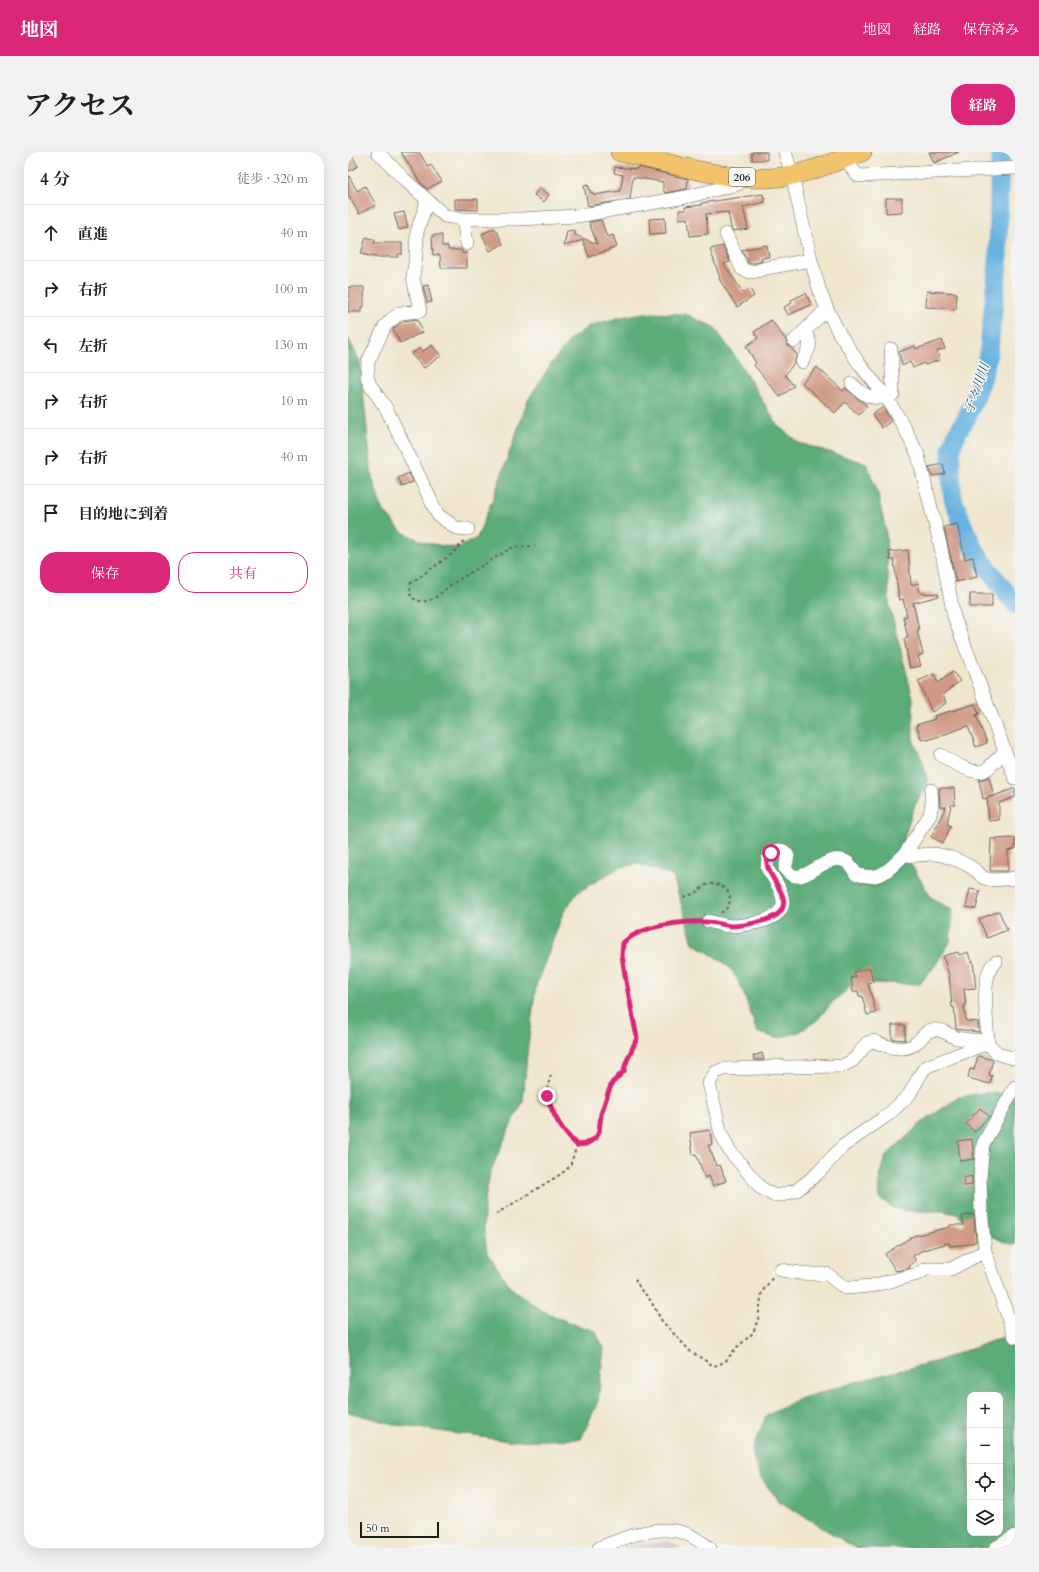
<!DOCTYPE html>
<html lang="ja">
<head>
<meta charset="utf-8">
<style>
	:root { --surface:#fff; --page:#f2f2f2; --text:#202124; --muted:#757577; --line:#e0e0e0; --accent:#db2777 }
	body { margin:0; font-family:Cardo,"Noto Serif JP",serif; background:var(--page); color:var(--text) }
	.controls { position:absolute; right:12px; bottom:12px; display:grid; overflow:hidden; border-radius:8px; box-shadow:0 4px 16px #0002 }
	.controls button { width:36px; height:36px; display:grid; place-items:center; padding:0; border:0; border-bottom:1px solid var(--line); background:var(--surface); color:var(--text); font:20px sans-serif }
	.scale { position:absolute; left:12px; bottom:10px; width:79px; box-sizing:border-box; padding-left:4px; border:2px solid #1c1c1c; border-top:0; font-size:11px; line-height:14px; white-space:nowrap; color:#1c1c1c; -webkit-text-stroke:3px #f6f6f2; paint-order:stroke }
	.stop { position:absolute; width:12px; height:12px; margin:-9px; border:3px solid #db2777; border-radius:50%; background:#fff }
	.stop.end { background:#db2777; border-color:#fff; box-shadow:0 1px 4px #0008 }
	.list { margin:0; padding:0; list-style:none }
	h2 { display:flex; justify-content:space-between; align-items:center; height:52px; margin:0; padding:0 16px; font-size:17px }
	h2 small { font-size:13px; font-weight:400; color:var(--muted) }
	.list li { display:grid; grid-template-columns:26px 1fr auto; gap:12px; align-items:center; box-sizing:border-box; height:56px; padding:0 16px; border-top:1px solid var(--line) }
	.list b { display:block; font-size:15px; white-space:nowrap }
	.list em { font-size:13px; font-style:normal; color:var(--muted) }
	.actions { display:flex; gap:8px; padding:12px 16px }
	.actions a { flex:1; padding:9px 0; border:1px solid var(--accent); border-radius:16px; text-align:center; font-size:14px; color:var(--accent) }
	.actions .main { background:var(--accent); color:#fff }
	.icon { flex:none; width:22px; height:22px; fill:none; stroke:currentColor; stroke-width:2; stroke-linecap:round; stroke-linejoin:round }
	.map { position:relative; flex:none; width:667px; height:1396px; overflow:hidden; border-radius:16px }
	header { display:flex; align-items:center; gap:24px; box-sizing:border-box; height:56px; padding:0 20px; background:var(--accent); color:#fff }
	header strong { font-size:19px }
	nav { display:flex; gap:22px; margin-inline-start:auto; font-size:14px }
	.intro { display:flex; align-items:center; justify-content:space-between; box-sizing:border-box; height:96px; padding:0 24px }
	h1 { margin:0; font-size:28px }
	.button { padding:10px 18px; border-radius:16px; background:var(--accent); color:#fff; font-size:14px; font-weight:700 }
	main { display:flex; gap:24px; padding:0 24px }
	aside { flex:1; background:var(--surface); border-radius:16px; box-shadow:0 4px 16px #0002 }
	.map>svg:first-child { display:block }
</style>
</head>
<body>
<header>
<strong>地図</strong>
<nav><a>地図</a><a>経路</a><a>保存済み</a></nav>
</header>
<div class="intro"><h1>アクセス</h1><a class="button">経路</a></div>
<main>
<aside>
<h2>4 分<small>徒歩 · 320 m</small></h2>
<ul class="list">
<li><svg class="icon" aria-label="ahead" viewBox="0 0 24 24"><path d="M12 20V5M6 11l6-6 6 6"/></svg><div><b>直進</b></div><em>40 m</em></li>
<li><svg class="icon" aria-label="right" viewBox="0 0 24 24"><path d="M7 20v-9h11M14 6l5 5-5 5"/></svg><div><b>右折</b></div><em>100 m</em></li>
<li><svg class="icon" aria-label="left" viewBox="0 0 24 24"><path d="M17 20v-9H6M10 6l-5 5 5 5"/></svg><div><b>左折</b></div><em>130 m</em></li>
<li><svg class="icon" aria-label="right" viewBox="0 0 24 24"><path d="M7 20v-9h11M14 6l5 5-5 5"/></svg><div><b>右折</b></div><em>10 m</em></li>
<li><svg class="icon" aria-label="right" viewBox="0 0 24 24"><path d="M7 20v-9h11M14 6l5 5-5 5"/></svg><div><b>右折</b></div><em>40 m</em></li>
<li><svg class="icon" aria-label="arrive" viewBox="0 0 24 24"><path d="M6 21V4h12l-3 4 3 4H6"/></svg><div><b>目的地に到着</b></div></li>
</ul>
<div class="actions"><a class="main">保存</a><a>共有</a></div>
</aside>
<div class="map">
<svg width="667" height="1396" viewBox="0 0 667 1396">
	<rect width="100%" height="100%" fill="#f6f6f2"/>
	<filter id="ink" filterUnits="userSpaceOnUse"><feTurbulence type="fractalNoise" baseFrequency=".025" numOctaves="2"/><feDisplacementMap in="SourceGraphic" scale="8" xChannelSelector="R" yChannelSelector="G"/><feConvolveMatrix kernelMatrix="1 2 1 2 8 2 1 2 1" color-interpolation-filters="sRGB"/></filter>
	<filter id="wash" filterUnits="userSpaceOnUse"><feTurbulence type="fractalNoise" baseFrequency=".012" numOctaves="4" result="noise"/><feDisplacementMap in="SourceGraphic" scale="16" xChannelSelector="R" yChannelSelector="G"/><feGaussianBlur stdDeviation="0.9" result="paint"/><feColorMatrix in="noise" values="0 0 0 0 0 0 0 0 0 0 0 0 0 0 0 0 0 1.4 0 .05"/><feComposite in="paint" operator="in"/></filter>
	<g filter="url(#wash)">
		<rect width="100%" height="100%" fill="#f0e6ce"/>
		<path fill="#d1bdc9" d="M 320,1389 L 334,1396 L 268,1396 Z"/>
		<path fill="#5cac79" stroke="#3c644a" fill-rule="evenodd" d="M 296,161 L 337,162 L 366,175 L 391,210 L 430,274 L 451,291 L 518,311 L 529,338 L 538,380 L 541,452 L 565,546 L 565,588 L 575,610 L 579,629 L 564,660 L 553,696 L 583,745 L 605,759 L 602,790 L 586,815 L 572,832 L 517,831 L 501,836 L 484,851 L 468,869 L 451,880 L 429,886 L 409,880 C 403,864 394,831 384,819 C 374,807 358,800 345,791 L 325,724 L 291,712 L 272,715 L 229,741 L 215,761 L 188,834 L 179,901 L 175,950 L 159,981 L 142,1021 L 136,1052 L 136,1077 L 139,1101 L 164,1137 L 193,1158 L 222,1171 L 247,1179 L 256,1196 L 250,1249 L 233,1287 L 161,1289 L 49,1273 L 0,1260 L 0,186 L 12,210 L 24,325 L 34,357 L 54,380 L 78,391 L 109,396 L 129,386 L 146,344 L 180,248 L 203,212 L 223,187 L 241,174 L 273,165 Z
			M 636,941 L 667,942 L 667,1093 L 657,1090 L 624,1076 L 609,1062 L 595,1059 L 556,1059 L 543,1055 L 531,1045 L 531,1029 L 538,1004 L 571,973 L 611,945 Z
			M 667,1183 L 667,1396 L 511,1396 L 504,1394 L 431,1349 L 416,1330 L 407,1312 L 404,1298 L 418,1264 L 451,1247 L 511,1229 L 589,1209 L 644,1189 ZM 622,1243 L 652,1243 L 652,1381 L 622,1381 Z"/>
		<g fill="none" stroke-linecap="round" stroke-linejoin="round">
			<path stroke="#69b2e0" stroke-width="19" d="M 653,0 L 651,37 L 650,112 L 641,197 L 635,224 L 627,246 L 618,267 L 610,279 L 603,297 L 603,323 L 605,347 L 617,378 L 629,402 L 667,452"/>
		</g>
		<g id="blocks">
			<path fill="#d09985" d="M 0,0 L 2,0 L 10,14 L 0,20 Z
				M 53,0 L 71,0 L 80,15 L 83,13 L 94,29 L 79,37 L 72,30 Z
				M 404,0 L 419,0 L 419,8 L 404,8 Z
				M 581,0 L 611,0 L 586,11 Z
				M 267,15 L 289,17 L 290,15 L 340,27 L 339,37 L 317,41 L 315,37 L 315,30 L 285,25 L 282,47 L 240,54 L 236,34 L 240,33 L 243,41 L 245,40 L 246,43 L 272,39 L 275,23 L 266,21 Z
				M 0,22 L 9,39 L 17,34 L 28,53 L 11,62 L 0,42 Z
				M 192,36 L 201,43 L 196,50 L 186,43 Z
				M 415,42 L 417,50 L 395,55 L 400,77 L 385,79 L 383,76 L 380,60 L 358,62 L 360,82 L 342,84 L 340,66 L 331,67 L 331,58 L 338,58 L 337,55 L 354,53 L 353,51 Z
				M 538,46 L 554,46 L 554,60 L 538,61 Z
				M 107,47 L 130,47 L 130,58 L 107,57 Z
				M 56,60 L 60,75 L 51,78 L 46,62 Z
				M 317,66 L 318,81 L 302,82 L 301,67 Z
				M 253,68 L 259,85 L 265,83 L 269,95 L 241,105 L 235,88 L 216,94 L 219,79 L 227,78 L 227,83 L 249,92 L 241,70 Z
				M 147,76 L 155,92 L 142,99 L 134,82 Z
				M 84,83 L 94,83 L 94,94 L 100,94 L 100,98 L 114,98 L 114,101 L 119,101 L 119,116 L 93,116 L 92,103 L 85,103 Z
				M 18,85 L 27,88 L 26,91 L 54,91 L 54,102 L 50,102 L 50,105 L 26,105 L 13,102 Z
				M 419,93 L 421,105 L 413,106 L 414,109 L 407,111 L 400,111 L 399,105 L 397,105 L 394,98 Z
				M 375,94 L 382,110 L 376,112 L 395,141 L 402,137 L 406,144 L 389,155 L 371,127 L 372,126 L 362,97 Z
				M 80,133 L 84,150 L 79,151 L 75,134 Z
				M 0,135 L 16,135 L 16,155 L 13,155 L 13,160 L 0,160 Z
				M 579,139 L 609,141 L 608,157 L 578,155 Z
				M 458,141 L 463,153 L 440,163 L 436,155 L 444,151 L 443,148 Z
				M 69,167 L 75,180 L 52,191 L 45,177 L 55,169 Z
				M 423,168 L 438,188 L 440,194 L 444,197 L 449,203 L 446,211 L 437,223 L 446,234 L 432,245 L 406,213 L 408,211 L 398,194 L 410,186 L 406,180 Z
				M 594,188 L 597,197 L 589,199 L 592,208 L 577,213 L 576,211 L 565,216 L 562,210 L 554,214 L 551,200 L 567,194 L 568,197 Z
				M 84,193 L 93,204 L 76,216 L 63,202 L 72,196 L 74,200 Z
				M 469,215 L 495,239 L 497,236 L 519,254 L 511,263 L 497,250 L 487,261 L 454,231 Z
				M 535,255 L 543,269 L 534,276 L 524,263 Z
				M 595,312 L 597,322 L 584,324 L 581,315 Z
				M 61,321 L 65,330 L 54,335 L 50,326 Z
				M 609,372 L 617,407 L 625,405 L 629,425 L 608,430 L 596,375 Z
				M 560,398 L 563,433 L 570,431 L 572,441 L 590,442 L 591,444 L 565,451 L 571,478 L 569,479 L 575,502 L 570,504 L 573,514 L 562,516 L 556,487 L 560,486 L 555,465 L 559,464 L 555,447 L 551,448 L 546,408 L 542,408 L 541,400 Z
				M 622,442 L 644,442 L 644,455 L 622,455 Z
				M 605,520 L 612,529 L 595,542 L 598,551 L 584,560 L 570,529 L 586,522 L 590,531 Z
				M 627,552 L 631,562 L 628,563 L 639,591 L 628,595 L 620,574 L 580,588 L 579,587 L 574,588 L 568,573 L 587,567 L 586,564 Z
				M 641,625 L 646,644 L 667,636 L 667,645 L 651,651 L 651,668 L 641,669 L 639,646 L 645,644 L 635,647 L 631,628 Z
				M 591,636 L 606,636 L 607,653 L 603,653 L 599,672 L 603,674 L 595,691 L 583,685 L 598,655 L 592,655 Z
				M 667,686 L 667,697 L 660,699 L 660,719 L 642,719 L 643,687 Z
				M 622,737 L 632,739 L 628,757 L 618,755 Z
				M 651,759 L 659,778 L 639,786 L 631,767 Z
				M 610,800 L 611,803 L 620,800 L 623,810 L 625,809 L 628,836 L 616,837 L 618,854 L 616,854 L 618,869 L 630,870 L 631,880 L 608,877 L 606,855 L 604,855 L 601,823 L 595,804 Z
				M 522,816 L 525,830 L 520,831 L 528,861 L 519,863 L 514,844 L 511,844 L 510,839 L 505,840 L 503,826 L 508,825 L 506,820 Z
				M 544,873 L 557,873 L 557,888 L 544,887 Z
				M 414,901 L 416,908 L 406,908 L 405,904 Z
				M 630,904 L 645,908 L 641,923 L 644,924 L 642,932 L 620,926 L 622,917 L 626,918 Z
				M 632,956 L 641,964 L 627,980 L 618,972 Z
				M 362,978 L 364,993 L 360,993 L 369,1014 L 372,1013 L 378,1029 L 365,1034 L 361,1024 L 357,1026 L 348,1002 L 345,1003 L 342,981 Z
				M 624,987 L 626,1007 L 612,1009 L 610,989 Z
				M 624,1024 L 624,1033 L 616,1034 L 615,1026 Z
				M 626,1062 L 628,1090 L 614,1093 L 601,1094 L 601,1091 L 575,1098 L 565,1104 L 568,1109 L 561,1114 L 562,1116 L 548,1119 L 537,1102 L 565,1084 L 602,1075 L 602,1073 L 616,1073 L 614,1064 Z"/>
		</g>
	</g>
	<g filter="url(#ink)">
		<use href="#blocks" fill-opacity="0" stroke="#66635a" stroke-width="1"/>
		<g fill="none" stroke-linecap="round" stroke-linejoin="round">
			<g stroke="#66635a" stroke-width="14">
				<path id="minor" d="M 30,0 L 56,27 L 97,64 L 115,67 L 172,67 L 229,64 L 338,45 L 390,32 L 396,25
					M 437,0 L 444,23 L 463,108 L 472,140 L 479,157 L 491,181 L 512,213 L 539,246 L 557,277 L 570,303 L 593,396 L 606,465 L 667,626
					M 497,6 C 502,12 504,19 511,24 L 667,16
					M 79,49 L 69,80 L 68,103 L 65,125 L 72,159 L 52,161 L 43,168 L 37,174 L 20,210 L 19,225 L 22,233 L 38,256 L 90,363 L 108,376 L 120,377
					M 115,67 L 119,92
					M 378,82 L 394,117 L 402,120 L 409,119 L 418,116 L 463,108
					M 446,189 L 479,157
					M 454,210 C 461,196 466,193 456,179
					M 504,232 C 517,245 522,246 539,246 L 545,242 L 543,197
					M 593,603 C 602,609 629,626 639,617 C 646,611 649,606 657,600
					M 583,638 L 584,652 L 582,663 L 556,703 C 569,705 581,700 593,703 C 605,706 618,711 627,718 C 632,721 633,726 639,727 C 649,729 658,727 667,726
					M 360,769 C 368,771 377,774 385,774 C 399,773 436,769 435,749 C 434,737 425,726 419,716 L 420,705 C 426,698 435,694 440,704 L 437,717 C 455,741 476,697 499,710 C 503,712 505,718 508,722 C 533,730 540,718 556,703
					M 640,889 C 630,888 619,888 609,886 C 599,883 595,876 583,878 C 577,880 574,886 569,890 C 559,901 538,895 526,889 L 519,891 L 509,904 L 504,909 L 494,914 L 439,915 L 428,914 L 418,916 L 376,917 L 368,920 L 361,931 L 373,982 L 381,998 L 413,1036 L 425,1043 L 434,1043 L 449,1038 L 469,1022 L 495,994 L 541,962 L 561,943 L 575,918 L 580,914 L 640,891 C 649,903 653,904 667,906
					M 640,891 C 639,873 634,832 642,817 C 643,814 646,812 648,810
					M 667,935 L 635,992 L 632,1026 L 633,1056 L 637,1099 L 667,1185
					M 433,1118 L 458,1122 L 479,1122 L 497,1136 L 523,1134 L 570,1122 L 578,1117 L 603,1117 L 637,1099
					M 251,1396 C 277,1385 313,1370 341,1383 C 348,1386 355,1392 362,1396
					M 647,1396 L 667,1384"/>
			</g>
			<g stroke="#66635a" stroke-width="20">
				<path id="highway" d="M 272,0 C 324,11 392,35 444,23 C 468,18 491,8 514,0"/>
			</g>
			<path stroke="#66635a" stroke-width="2" stroke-dasharray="3 3" stroke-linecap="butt" d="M 116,389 L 104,402 L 63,431 L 62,439 L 64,446 L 74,450 L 85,447 L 107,430 L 165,395 L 187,394
				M 336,745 C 339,744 342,743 345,742 C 351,739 354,734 361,732 C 372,730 386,739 381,752 C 380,756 376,759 373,761
				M 203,923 C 201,929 199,935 199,942 C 199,960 217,982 229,993 L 238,992 L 248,986 L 251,980 L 253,962 L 260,941 L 265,931 L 276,919 L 278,911 L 289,886 L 278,829 L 274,803 L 275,791 C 293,773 325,772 349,770
				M 148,1062 L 213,1022 L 222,1014 L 229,993
				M 287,1127 L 293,1138 L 301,1146 L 314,1169 L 342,1199 L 366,1214 L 377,1210 L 388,1196 L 405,1181 L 410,1167 L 414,1140 L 425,1125"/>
			<use href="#minor" stroke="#fff" stroke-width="13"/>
			<use href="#highway" stroke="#f2c36a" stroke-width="19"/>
		</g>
	</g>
	<g fill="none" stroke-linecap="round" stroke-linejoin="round" filter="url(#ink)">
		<path stroke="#db2777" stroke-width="5" d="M 199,944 C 206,965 213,978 229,993 L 238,992 L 248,986 L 251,980 L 253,962 L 260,941 L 264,931 L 276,919 L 278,911 L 289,886 L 278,829 L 274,803 L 275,791 C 293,773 335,769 359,770 C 367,770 375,773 383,774 C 395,774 422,769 430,762 C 451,743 406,719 423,701"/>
	</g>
	<g text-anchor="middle" stroke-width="3" stroke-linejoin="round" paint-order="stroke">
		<rect fill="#f6f6f2" stroke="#5d5d5c" stroke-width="1" x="381" y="16" width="26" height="18" rx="3"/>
		<g font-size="11" font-weight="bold" fill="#1c1c1c">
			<text x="394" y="29">206</text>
		</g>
		<g font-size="13" font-style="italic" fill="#3b586a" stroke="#f6f6f2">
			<text transform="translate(628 236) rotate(-71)" y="5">子々川川</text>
		</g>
	</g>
</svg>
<div class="controls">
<button>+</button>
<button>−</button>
<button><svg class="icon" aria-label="locate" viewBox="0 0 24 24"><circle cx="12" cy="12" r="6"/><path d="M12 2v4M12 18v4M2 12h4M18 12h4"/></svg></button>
<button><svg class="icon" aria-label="layers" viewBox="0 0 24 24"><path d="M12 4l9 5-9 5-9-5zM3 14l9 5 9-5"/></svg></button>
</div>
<div class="scale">50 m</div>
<div class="stop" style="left:423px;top:701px"></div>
<div class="stop end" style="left:199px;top:944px"></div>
</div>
</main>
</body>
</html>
